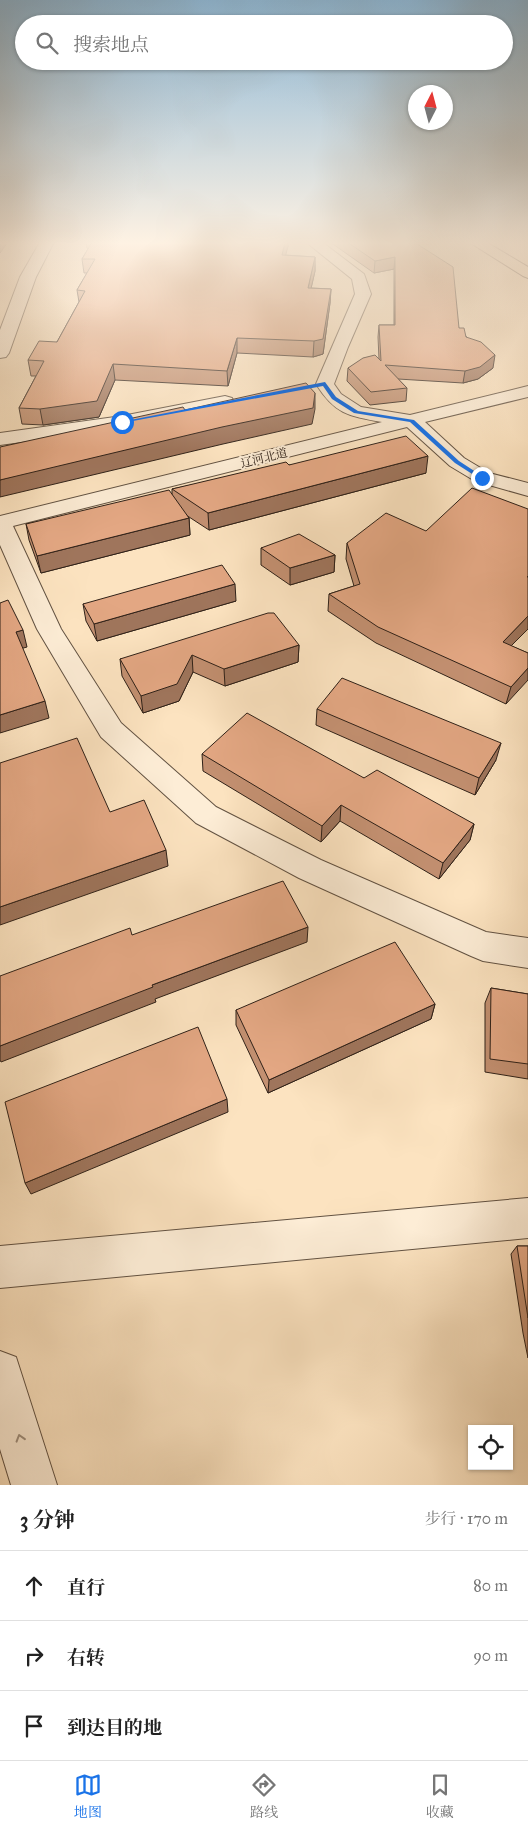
<!DOCTYPE html>
<html lang="zh">
<head>
<meta charset="utf-8">
<style>
	:root { --surface:#fff; --page:#f2f2f2; --text:#222; --muted:#767676; --line:#e0e0e0; --accent:#1a73e8 }
	body { margin:0; font-family:"IM FELL Great Primer","Noto Serif SC",serif; background:var(--page); color:var(--text) }
	.controls { position:absolute; right:15px; bottom:15px; display:grid; overflow:hidden; border-radius:0px; box-shadow:0 1px 4px #0004 }
	.controls button { width:45px; height:45px; display:grid; place-items:center; padding:0; border:0; border-bottom:1px solid var(--line); background:var(--surface); color:var(--text); font:25px sans-serif }
	.compass { position:absolute; left:408px; top:85px; width:45px; height:45px; border-radius:50%; background:var(--surface); box-shadow:0 1px 4px #0004; rotate:6deg }
	.stop { position:absolute; width:15px; height:15px; margin:-11px; border:4px solid #1a73e8; border-radius:50%; background:#fff }
	.stop.end { background:#1a73e8; border-color:#fff; box-shadow:0 1px 5px #0008 }
	.list { margin:0; padding:0; list-style:none }
	h2 { display:flex; justify-content:space-between; align-items:center; height:65px; margin:0; padding:0 20px; font-size:21px }
	h2 small { font-size:16px; font-weight:400; color:var(--muted) }
	.list li { display:grid; grid-template-columns:32px 1fr auto; gap:15px; align-items:center; box-sizing:border-box; height:70px; padding:0 20px; border-top:1px solid var(--line) }
	.list b { display:block; font-size:19px; white-space:nowrap }
	.list em { font-size:16px; font-style:normal; color:var(--muted) }
	.icon { flex:none; width:28px; height:28px; fill:none; stroke:currentColor; stroke-width:2; stroke-linecap:round; stroke-linejoin:round }
	.map { position:relative; flex:none; width:528px; height:1485px; overflow:hidden }
	.search { position:absolute; background:var(--surface); box-shadow:0 1px 4px #0004; left:15px; right:15px; top:15px; height:55px; display:flex; align-items:center; gap:12px; box-sizing:border-box; padding:0 18px; border-radius:28px; color:var(--muted); font-size:19px }
	.sheet { height:275px; background:var(--surface) }
	nav { display:flex; justify-content:space-around; align-items:center; box-sizing:border-box; height:70px; border-top:1px solid var(--line); background:var(--surface); font-size:14px; color:var(--muted) }
	nav a { display:grid; justify-items:center; gap:2px }
	nav .on { color:var(--accent) }
	.map>svg:first-child { display:block }
</style>
</head>
<body>
<div class="map">
<svg width="528" height="1485" viewBox="0 0 528 1485">
	<rect width="100%" height="100%" fill="#fce3c0"/>
	<filter id="stains"><feTurbulence type="fractalNoise" baseFrequency=".004" numOctaves="4"/><feColorMatrix values="0 0 0 0 .2 0 0 0 0 .09 0 0 0 0 .02 0 0 0 .5 -.17"/></filter>
	<radialGradient id="worn" r=".72"><stop offset=".6" stop-color="#630" stop-opacity="0"/><stop offset="1" stop-color="#630" stop-opacity=".3"/></radialGradient>
	<g fill="none" stroke-linecap="round" stroke-linejoin="round">
		<g stroke="#625242" stroke-width="2">
			<path id="minor" d="M 40,242 L 54,242 L 36,277 L 9,353 L 6,357 L 0,358 L 0,330 L 20,277 Z
				M 306,242 L 322,242 L 364,274 L 371,294 L 348,347 L 334,384 L 341,394 L 361,407 L 410,415 L 528,386 L 528,397 L 425,422 L 464,458 L 489,473 L 528,483 L 528,496 L 475,481 L 450,466 L 407,427 L 13,526 L 61,629 L 121,723 L 216,807 L 321,860 L 486,932 L 528,938 L 528,968 L 483,961 L 471,956 L 299,878 L 196,823 L 101,737 L 37,629 L 0,545 L 0,516 L 382,422 C 348,416 335,414 316,384 L 355,294 L 352,279 Z
				M 225,396 L 232,398 L 234,402 L 232,406 L 122,428 L 0,445 L 0,433 L 122,416 Z
				M 528,1198 L 528,1238 L 0,1288 L 0,1246 Z
				M 0,1351 L 16,1357 L 57,1485 L 11,1485 L 0,1449 Z"/>
		</g>
		<g stroke="#2f2118" stroke-width="2">
			<path id="major" d="M 469,242 L 486,242 L 528,267 L 528,278 L 523,276 Z"/>
		</g>
		<use href="#minor" fill="#fdedd6" fill-rule="evenodd"/>
		<use href="#major" fill="#fce3c0" fill-rule="evenodd"/>
	</g>
	<path fill="#c39071" stroke="#2f2118" d="M 86,242 L 288,242 L 288,246 L 285,255 L 315,257 L 315,271 L 311,288 L 331,289 L 330,303 L 323,354 L 313,357 L 237,353 L 228,386 L 115,380 L 99,417 L 43,425 L 22,424 L 19,408 L 36,376 L 31,376 L 28,360 L 57,342 L 79,302 L 77,290 L 87,273 L 84,273 L 82,259 L 88,249 L 87,248 Z
		M 330,242 L 414,242 L 459,328 L 493,368 L 478,379 L 463,383 L 398,379 L 407,388 L 406,401 L 370,405 L 347,381 L 348,368 L 379,359 L 378,337 L 379,325 L 394,325 L 394,269 L 374,273 Z
		M 289,465 L 426,473 L 209,530 L 186,515 L 189,518 L 190,535 L 41,573 L 29,540 L 26,524 L 172,495 L 172,489 Z
		M 347,543 L 511,646 L 528,653 L 506,704 L 376,643 L 328,611 L 329,594 L 354,586 L 346,559 Z
		M 261,548 L 335,555 L 334,572 L 290,585 L 261,565 Z
		M 236,601 L 97,641 L 86,621 L 83,604 Z
		M 299,645 L 298,662 L 225,686 L 193,672 L 179,701 L 143,713 L 122,676 L 120,659 Z
		M 317,709 L 496,760 L 475,795 L 316,725 Z
		M 202,754 L 364,778 L 474,824 L 470,840 L 439,879 L 340,821 L 321,842 L 203,771 Z
		M 491,988 L 528,994 L 528,1079 L 485,1072 L 485,1003 Z
		M 435,1004 L 431,1019 L 268,1093 L 236,1025 L 236,1010 Z
		M 517,1246 L 528,1246 L 528,1358 L 523,1333 L 511,1254 Z"/>
	<path fill="#9f755c" stroke="#2f2118" d="M 0,242 L 8,242 L 0,253 Z
		M 285,242 L 288,242 L 288,246 L 282,270 L 282,255 Z
		M 315,257 L 315,271 L 308,302 L 308,288 Z
		M 395,257 L 394,269 L 374,273 L 375,261 Z
		M 331,289 L 330,303 L 323,354 L 313,357 L 314,341 Z
		M 237,338 L 237,353 L 228,386 L 227,371 Z
		M 495,355 L 493,368 L 478,379 L 463,383 L 465,371 Z
		M 113,364 L 115,380 L 99,417 L 43,425 L 40,409 Z
		M 315,393 L 315,409 L 312,424 L 223,444 L 0,497 L 0,480 Z
		M 428,456 L 426,473 L 209,530 L 208,513 Z
		M 189,518 L 190,535 L 41,573 L 37,556 Z
		M 335,555 L 334,572 L 290,585 L 290,568 Z
		M 235,584 L 236,601 L 97,641 L 94,624 Z
		M 528,616 L 528,629 L 498,659 L 503,642 Z
		M 23,630 L 27,647 L 20,649 L 16,632 Z
		M 299,645 L 298,662 L 225,686 L 224,669 Z
		M 192,655 L 193,672 L 179,701 L 143,713 L 141,696 Z
		M 528,668 L 528,680 L 506,704 L 511,687 Z
		M 45,701 L 49,718 L 0,733 L 0,715 Z
		M 501,743 L 496,760 L 475,795 L 479,778 Z
		M 341,805 L 340,821 L 321,842 L 322,826 Z
		M 474,824 L 470,840 L 439,879 L 443,863 Z
		M 166,850 L 168,866 L 0,925 L 0,907 Z
		M 308,927 L 307,942 L 155,999 L 156,1002 L 1,1062 L 0,1060 L 0,1046 L 152,985 Z
		M 435,1004 L 431,1019 L 268,1093 L 269,1080 Z
		M 227,1099 L 228,1112 L 31,1194 L 25,1183 Z"/>
	<path fill="#e3a783" stroke="#2f2118" d="M 92,242 L 285,242 L 282,255 L 315,257 L 308,288 L 331,289 L 323,339 L 314,341 L 237,338 L 227,371 L 113,364 L 97,401 L 40,409 L 19,408 L 44,361 L 28,360 L 39,341 L 57,342 L 85,291 L 77,290 L 95,259 L 82,259 Z
		M 347,242 L 414,242 L 453,267 L 459,328 L 464,328 L 466,337 L 481,342 L 495,355 L 480,367 L 465,371 L 385,365 L 407,388 L 371,392 L 348,368 L 363,358 L 375,355 L 381,361 L 379,325 L 395,325 L 395,257 L 375,261 Z
		M 306,383 L 315,393 L 313,408 L 222,427 L 0,480 L 0,447 L 183,407 L 185,410 Z
		M 406,436 L 428,456 L 208,513 L 172,489 L 286,462 L 289,465 Z
		M 472,488 L 528,509 L 528,576 L 527,577 L 528,577 L 528,616 L 503,642 L 528,653 L 528,668 L 511,687 L 378,627 L 329,594 L 360,584 L 347,543 L 386,513 L 426,531 Z
		M 169,490 L 189,518 L 37,556 L 26,524 Z
		M 299,534 L 335,555 L 290,568 L 261,548 Z
		M 222,565 L 235,584 L 94,624 L 83,604 Z
		M 8,600 L 23,630 L 16,632 L 45,701 L 0,715 L 0,603 Z
		M 268,613 L 274,613 L 299,645 L 224,669 L 192,655 L 177,684 L 141,696 L 120,659 Z
		M 342,678 L 501,743 L 479,778 L 317,709 Z
		M 247,713 L 364,778 L 377,770 L 474,824 L 443,863 L 341,805 L 322,826 L 202,754 Z
		M 77,738 L 110,812 L 144,800 L 166,850 L 0,907 L 0,763 Z
		M 283,881 L 308,927 L 152,985 L 153,987 L 0,1046 L 0,976 L 130,928 L 132,935 Z
		M 395,942 L 435,1004 L 269,1080 L 236,1010 Z
		M 491,988 L 528,994 L 528,1064 L 490,1059 Z
		M 198,1027 L 227,1099 L 25,1183 L 5,1102 Z
		M 517,1246 L 528,1246 L 528,1318 Z"/>
	<defs><path id="oneway-chevron" d="M-2-3.5L2.5 0L-2 3.5" fill="none" stroke-width="1.6" stroke-linecap="round" stroke-linejoin="round" transform="scale(1.25)"/></defs>
	<use stroke="#a09180" href="#oneway-chevron" transform="translate(20 1438) rotate(-107)"/>
	<linearGradient id="sky" x2="0" y2="1"><stop stop-color="#8cb7d6"/><stop offset="0.54" stop-color="#fef2e3"/><stop offset="1" stop-color="#fef2e3" stop-opacity="0"/></linearGradient>
	<rect width="528" height="450" fill="url(#sky)"/>
	<path fill="#1a73e8" d="M 325,382 L 336,397 L 358,411 L 414,420 L 459,461 L 485,478 L 480,479 L 455,463 L 410,422 L 354,413 L 332,399 L 323,386 L 122,423 L 120,422 Z"/>
	<g text-anchor="middle" stroke-width="4" stroke-linejoin="round" paint-order="stroke">
		<g font-size="12" fill="#2f2118" stroke="#fdedd6">
			<text transform="translate(264 458) rotate(-14)" y="4">辽河北道</text>
		</g>
	</g>
	<rect width="100%" height="100%" filter="url(#stains)"/>
	<rect width="100%" height="100%" fill="url(#worn)"/>
</svg>
<div class="controls">
<button><svg class="icon" aria-label="locate" viewBox="0 0 24 24"><circle cx="12" cy="12" r="6"/><path d="M12 2v4M12 18v4M2 12h4M18 12h4"/></svg></button>
</div>
<svg class="compass" viewBox="-18 -18 36 36"><path d="M0-13l5 13h-10z" fill="#e53935"/><path d="M0 13l5-13h-10z" fill="#767676"/></svg>
<div class="stop" style="left:122px;top:422px"></div>
<div class="stop end" style="left:482px;top:478px"></div>
<div class="search"><svg class="icon" aria-label="search" viewBox="0 0 24 24"><circle cx="10" cy="10" r="6"/><path d="M15 15l6 6"/></svg>搜索地点</div>
</div>
<section class="sheet">
<h2>3 分钟<small>步行 · 170 m</small></h2>
<ul class="list">
<li><svg class="icon" aria-label="ahead" viewBox="0 0 24 24"><path d="M12 20V5M6 11l6-6 6 6"/></svg><div><b>直行</b></div><em>80 m</em></li>
<li><svg class="icon" aria-label="right" viewBox="0 0 24 24"><path d="M7 20v-9h11M14 6l5 5-5 5"/></svg><div><b>右转</b></div><em>90 m</em></li>
<li><svg class="icon" aria-label="arrive" viewBox="0 0 24 24"><path d="M6 21V4h12l-3 4 3 4H6"/></svg><div><b>到达目的地</b></div></li>
</ul>
</section>
<nav>
<a class="on"><svg class="icon" aria-label="map" viewBox="0 0 24 24"><path d="M3 6l6-2 6 2 6-2v14l-6 2-6-2-6 2zM9 4v14M15 6v14"/></svg>地图</a>
<a><svg class="icon" aria-label="directions" viewBox="0 0 24 24"><path d="M12 3l9 9-9 9-9-9zM9 14v-3h6M13 9l2 2-2 2"/></svg>路线</a>
<a><svg class="icon" aria-label="saved" viewBox="0 0 24 24"><path d="M7 4h10v16l-5-4-5 4z"/></svg>收藏</a>
</nav>
</body>
</html>
